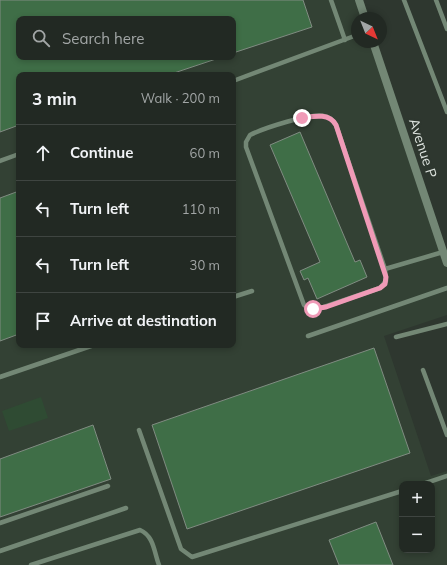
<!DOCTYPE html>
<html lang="en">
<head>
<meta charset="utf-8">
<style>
	:root { --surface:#222923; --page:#2a312b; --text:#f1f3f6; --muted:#a2a6a6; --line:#3f4541 }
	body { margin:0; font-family:Mulish,sans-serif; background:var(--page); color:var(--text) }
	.controls { position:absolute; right:12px; bottom:12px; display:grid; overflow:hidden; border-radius:8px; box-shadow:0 2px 6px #0003 }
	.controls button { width:36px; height:36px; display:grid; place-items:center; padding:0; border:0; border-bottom:1px solid var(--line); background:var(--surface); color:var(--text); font:20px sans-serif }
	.compass { position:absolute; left:351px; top:12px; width:36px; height:36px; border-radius:50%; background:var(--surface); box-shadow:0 2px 6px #0003; rotate:137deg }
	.stop { position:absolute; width:12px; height:12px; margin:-9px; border:3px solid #f09ab7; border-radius:50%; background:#fff }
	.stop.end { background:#f09ab7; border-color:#fff; box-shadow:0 1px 4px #0008 }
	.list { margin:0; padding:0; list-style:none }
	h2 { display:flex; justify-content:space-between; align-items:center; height:52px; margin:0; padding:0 16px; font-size:17px }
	h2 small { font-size:13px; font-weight:400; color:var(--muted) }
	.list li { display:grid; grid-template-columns:26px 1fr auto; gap:12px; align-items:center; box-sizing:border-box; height:56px; padding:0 16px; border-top:1px solid var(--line) }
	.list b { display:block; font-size:15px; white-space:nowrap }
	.list em { font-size:13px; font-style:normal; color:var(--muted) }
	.icon { flex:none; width:22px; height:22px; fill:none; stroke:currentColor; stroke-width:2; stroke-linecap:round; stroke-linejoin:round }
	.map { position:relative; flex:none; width:447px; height:565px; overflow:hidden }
	.search { position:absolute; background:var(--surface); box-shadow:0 2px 6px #0003; left:16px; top:16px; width:220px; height:44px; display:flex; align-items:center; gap:10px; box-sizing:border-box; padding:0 14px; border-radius:8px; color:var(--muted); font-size:15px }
	.panel { position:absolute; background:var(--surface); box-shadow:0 2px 6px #0003; left:16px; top:72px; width:220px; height:276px; border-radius:8px }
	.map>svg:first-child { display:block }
</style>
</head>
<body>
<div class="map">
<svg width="447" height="565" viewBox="0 0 447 565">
	<rect width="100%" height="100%" fill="#2e372f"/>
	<path fill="#334134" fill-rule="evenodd" d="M 0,0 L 360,0 L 366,18 L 357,18 L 357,42 L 374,42 L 447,258 L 447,315 L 384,336 L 431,476 L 447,471 L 447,565 L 0,565 ZM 19,19 L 233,19 L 233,57 L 19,57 ZM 19,75 L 233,75 L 233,345 L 19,345 ZM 402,484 L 432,484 L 432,550 L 402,550 Z"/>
	<path fill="#2f4b33" d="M 41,397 L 48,418 L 9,431 L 2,411 Z"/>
	<path fill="#3f6e47" stroke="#808c82" d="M 0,0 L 303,0 L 312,27 L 233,53 L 233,19 L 19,19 L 19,57 L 222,57 L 168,75 L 19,75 L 19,125 L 0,132 Z
		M 300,132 L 355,262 L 360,260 L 367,277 L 317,299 L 308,278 L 304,280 L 300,271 L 320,262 L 270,145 Z
		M 19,191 L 19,334 L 0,341 L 0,198 Z
		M 374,348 L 410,453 L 187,529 L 152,425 Z
		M 93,425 L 111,479 L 0,517 L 0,459 Z
		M 376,522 L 393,565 L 339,565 L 329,540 Z"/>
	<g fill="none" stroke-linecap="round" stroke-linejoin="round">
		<path stroke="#738775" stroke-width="4.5" d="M 331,0 L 345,40
			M 404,0 L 447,112
			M 436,0 L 447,29
			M 233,81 L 357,35
			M 0,161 L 19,154
			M 385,269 L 386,281 L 380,288 L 318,309 L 308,308 L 304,305 L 246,147 L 246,142 L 250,135 C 264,128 310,113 324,116 C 330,117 333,120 336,125 L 385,269 L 443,252
			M 233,297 L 252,291
			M 308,336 L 447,288
			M 396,337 L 447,324
			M 423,370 L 447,435
			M 0,377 L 94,345
			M 139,430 L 181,549 L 192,557 L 402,491
			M 423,484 L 447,476
			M 0,523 L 108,486
			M 0,551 L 126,508
			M 31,565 L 140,530 C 154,536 154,552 159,565"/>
		<path stroke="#738775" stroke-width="8" d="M 359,0 L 365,18
			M 373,42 L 447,263"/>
	</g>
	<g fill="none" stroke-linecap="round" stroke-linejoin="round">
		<path stroke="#f09ab7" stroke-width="5" d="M 302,118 C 315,116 329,113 336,125 L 386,277 L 385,284 L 380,288 L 326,307 L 313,309"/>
	</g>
	<g text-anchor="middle" stroke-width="4" stroke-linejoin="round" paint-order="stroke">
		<g font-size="14" fill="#dee4df" stroke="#2e372f">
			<text transform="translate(423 148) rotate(72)" y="5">Avenue P</text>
		</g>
	</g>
</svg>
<div class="controls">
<button>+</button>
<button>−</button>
</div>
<svg class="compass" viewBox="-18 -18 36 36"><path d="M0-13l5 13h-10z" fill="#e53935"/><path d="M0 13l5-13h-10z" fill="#a2a6a6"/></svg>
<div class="stop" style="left:313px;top:309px"></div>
<div class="stop end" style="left:302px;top:118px"></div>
<div class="search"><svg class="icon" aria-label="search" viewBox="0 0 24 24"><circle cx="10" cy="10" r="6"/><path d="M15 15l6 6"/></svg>Search here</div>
<section class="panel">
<h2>3 min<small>Walk · 200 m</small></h2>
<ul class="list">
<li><svg class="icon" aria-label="ahead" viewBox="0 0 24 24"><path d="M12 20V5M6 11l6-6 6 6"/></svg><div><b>Continue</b></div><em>60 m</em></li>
<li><svg class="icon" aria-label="left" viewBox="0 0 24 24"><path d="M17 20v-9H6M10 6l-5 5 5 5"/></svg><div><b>Turn left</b></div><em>110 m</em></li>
<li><svg class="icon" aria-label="left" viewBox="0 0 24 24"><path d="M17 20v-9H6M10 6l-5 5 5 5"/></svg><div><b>Turn left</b></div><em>30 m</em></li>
<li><svg class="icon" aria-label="arrive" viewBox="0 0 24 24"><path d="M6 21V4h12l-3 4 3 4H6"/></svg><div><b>Arrive at destination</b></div></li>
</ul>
</section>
</div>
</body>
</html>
